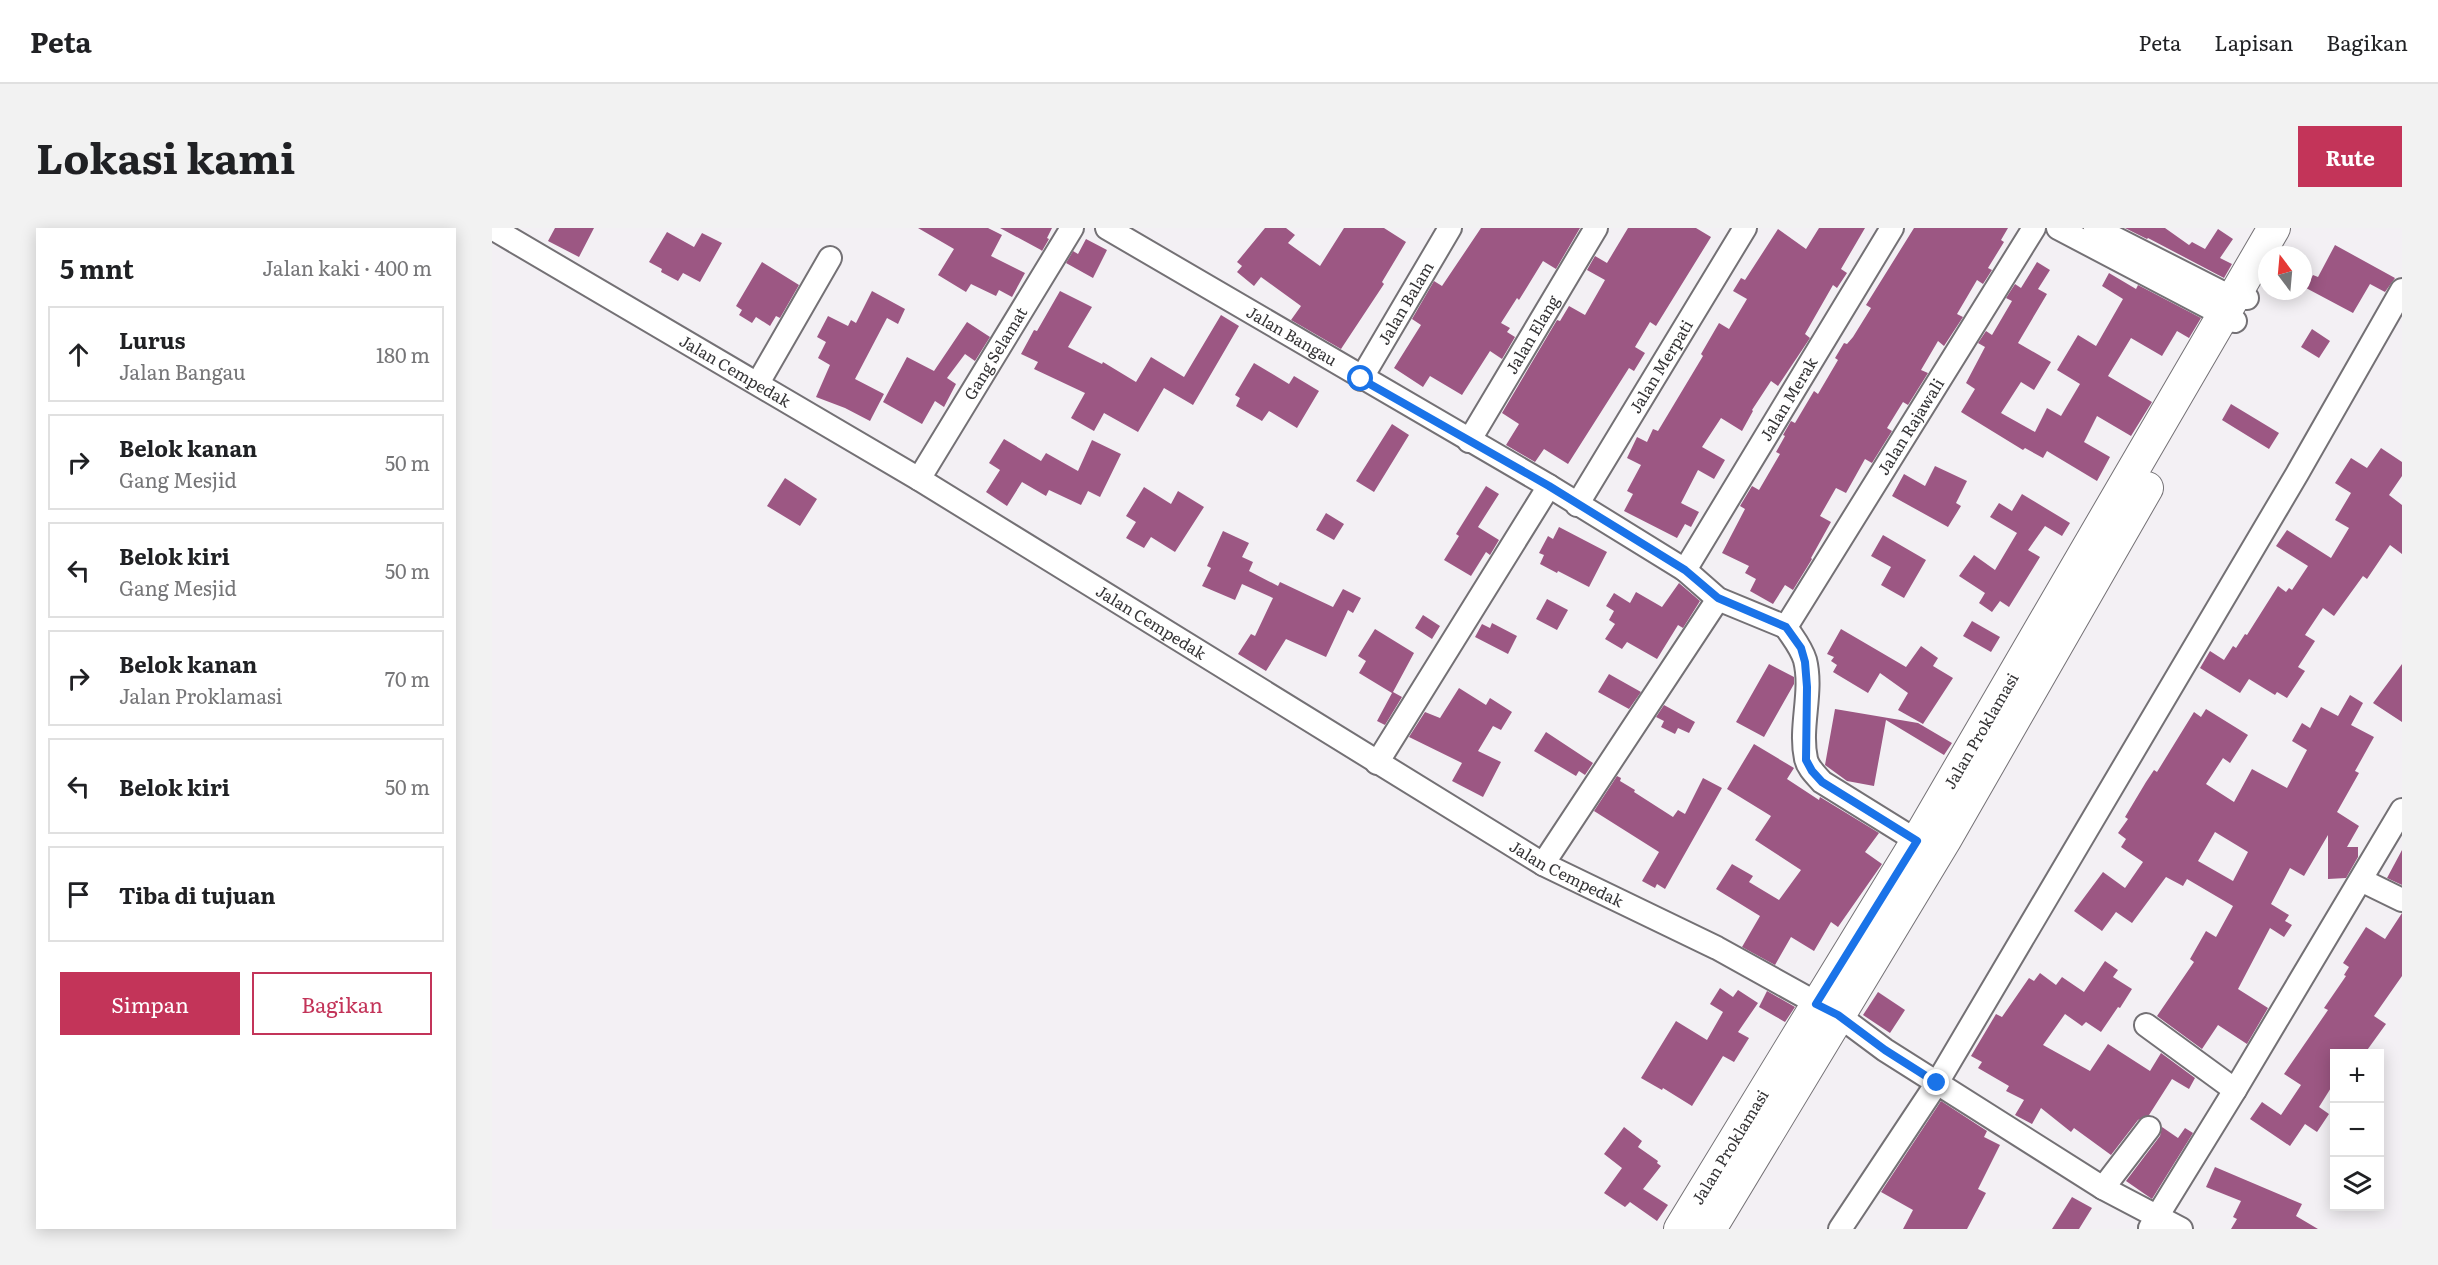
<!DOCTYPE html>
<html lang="id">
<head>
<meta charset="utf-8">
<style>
	:root { --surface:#fff; --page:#f2f2f2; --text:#202124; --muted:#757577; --line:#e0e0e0; --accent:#c33459 }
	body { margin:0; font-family:Literata,serif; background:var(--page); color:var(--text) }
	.controls { position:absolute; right:18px; bottom:18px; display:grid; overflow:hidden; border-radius:0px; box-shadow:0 3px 15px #0003 }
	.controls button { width:54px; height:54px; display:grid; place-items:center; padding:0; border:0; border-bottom:2px solid var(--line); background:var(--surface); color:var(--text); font:30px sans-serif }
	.compass { position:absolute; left:1766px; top:18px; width:54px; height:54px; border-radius:50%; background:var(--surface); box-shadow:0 3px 15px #0003; rotate:344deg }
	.stop { position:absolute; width:18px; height:18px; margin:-14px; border:4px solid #1a73e8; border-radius:50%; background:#fff }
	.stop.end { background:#1a73e8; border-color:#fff; box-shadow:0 2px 6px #0008 }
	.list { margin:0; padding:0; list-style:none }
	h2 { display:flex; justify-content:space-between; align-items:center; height:78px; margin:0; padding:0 24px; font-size:26px }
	h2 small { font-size:20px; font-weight:400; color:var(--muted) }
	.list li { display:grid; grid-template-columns:39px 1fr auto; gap:18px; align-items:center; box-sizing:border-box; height:96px; margin:0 12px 12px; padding:0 12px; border:2px solid var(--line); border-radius:0px }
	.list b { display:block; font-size:22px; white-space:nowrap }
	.list p { margin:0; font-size:20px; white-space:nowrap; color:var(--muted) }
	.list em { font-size:20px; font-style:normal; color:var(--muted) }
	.actions { display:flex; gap:12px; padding:18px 24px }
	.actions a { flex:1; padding:14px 0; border:2px solid var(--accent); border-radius:0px; text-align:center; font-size:21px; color:var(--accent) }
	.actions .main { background:var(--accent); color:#fff }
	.icon { flex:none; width:33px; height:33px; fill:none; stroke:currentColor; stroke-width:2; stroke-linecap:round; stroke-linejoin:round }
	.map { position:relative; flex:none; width:1910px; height:1001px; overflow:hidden; border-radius:0px }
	header { display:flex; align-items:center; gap:36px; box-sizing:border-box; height:84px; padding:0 30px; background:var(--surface); border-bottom:2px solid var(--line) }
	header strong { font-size:28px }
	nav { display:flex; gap:33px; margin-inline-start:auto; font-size:21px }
	.intro { display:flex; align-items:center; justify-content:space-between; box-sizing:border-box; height:144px; padding:0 36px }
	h1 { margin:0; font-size:42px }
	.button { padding:15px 27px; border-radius:0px; background:var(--accent); color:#fff; font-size:21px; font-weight:700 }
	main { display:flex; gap:36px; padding:0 36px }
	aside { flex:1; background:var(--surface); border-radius:0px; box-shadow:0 3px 15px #0003 }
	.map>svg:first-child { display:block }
</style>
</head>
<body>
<header>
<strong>Peta</strong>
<nav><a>Peta</a><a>Lapisan</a><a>Bagikan</a></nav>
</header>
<div class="intro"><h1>Lokasi kami</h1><a class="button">Rute</a></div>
<main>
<aside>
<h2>5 mnt<small>Jalan kaki · 400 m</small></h2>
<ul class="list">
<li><svg class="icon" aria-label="ahead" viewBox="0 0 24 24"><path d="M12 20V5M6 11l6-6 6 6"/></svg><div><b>Lurus</b><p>Jalan Bangau</p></div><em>180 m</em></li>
<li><svg class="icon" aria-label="right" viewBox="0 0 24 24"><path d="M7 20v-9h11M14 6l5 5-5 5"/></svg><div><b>Belok kanan</b><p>Gang Mesjid</p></div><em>50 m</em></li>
<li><svg class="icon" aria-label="left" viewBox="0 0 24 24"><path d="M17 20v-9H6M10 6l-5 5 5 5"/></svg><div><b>Belok kiri</b><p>Gang Mesjid</p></div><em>50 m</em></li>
<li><svg class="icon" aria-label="right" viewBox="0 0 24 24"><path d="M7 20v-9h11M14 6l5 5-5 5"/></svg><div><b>Belok kanan</b><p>Jalan Proklamasi</p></div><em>70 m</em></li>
<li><svg class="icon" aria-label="left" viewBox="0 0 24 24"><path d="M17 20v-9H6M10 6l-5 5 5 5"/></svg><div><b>Belok kiri</b></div><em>50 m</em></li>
<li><svg class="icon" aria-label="arrive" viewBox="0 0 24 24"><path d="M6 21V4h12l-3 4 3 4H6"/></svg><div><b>Tiba di tujuan</b></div></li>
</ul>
<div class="actions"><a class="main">Simpan</a><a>Bagikan</a></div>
</aside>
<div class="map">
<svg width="1910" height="1001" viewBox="0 0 1910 1001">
	<rect width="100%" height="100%" fill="#f3f0f4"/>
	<path fill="#9c5783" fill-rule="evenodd" d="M 63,0 L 102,0 L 87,29 L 56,13 Z
		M 426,0 L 496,0 L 510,7 L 499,28 L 533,45 L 520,69 L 507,62 L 504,68 L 479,56 L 474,64 L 446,47 L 462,21 Z
		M 508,0 L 560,0 L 555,10 L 557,11 L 550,23 L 549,22 L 554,12 L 549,22 Z
		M 773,0 L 794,0 L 803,7 L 796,15 L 828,38 L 852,0 L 892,0 L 914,14 L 890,54 L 892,56 L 849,121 L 799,92 L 809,78 L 769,49 L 762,58 L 745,44 L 750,38 L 745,34 Z
		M 989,0 L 1088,0 L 1064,41 L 1051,33 L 1027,72 L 1025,70 L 1009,95 L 1018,100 L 1015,104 L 1023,109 L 1010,131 L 998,123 L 970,167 L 938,148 L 931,159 L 902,140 L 929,97 L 920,91 L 942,53 L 950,58 Z
		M 1136,0 L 1204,0 L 1219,9 L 1164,98 L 1158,94 L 1143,119 L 1153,125 L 1142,143 L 1137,140 L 1076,236 L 1052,221 L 1043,234 L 1014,217 L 1027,196 L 1010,185 L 1065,92 L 1068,93 L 1077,78 L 1093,87 L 1113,52 L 1095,42 L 1103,28 L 1115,35 Z
		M 1327,0 L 1373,0 L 1349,41 L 1355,45 L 1345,60 L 1341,57 L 1313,106 L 1318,110 L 1286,158 L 1279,153 L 1260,182 L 1261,183 L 1250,203 L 1229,190 L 1210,219 L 1233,232 L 1222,251 L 1206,242 L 1189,275 L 1207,284 L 1199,299 L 1193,296 L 1185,310 L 1132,283 L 1141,266 L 1135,263 L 1149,237 L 1135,230 L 1145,209 L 1155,214 L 1161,201 L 1166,203 L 1211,128 L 1209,126 L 1227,95 L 1237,101 L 1255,71 L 1241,63 L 1249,50 L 1253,52 L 1286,1 L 1314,21 Z
		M 1422,0 L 1516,0 L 1509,12 L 1512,14 L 1496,40 L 1500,42 L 1491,56 L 1485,52 L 1465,86 L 1471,89 L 1452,118 L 1446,113 L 1429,142 L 1436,145 L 1416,177 L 1411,174 L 1395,200 L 1400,203 L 1380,235 L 1373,231 L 1354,265 L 1344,260 L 1328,288 L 1339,294 L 1319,330 L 1320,331 L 1301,362 L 1293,357 L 1281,376 L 1258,363 L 1264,351 L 1253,345 L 1257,338 L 1230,325 L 1253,281 L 1248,278 L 1260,258 L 1267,262 L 1288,226 L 1284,224 L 1293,208 L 1291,207 L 1299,193 L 1303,195 L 1322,163 L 1326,166 L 1346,132 L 1343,130 L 1352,115 L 1355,116 L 1361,109 L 1379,80 L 1374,77 Z
		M 1633,0 L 1673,0 L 1697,17 L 1700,14 L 1713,21 L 1726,1 L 1741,11 L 1728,30 L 1740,36 L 1732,50 L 1656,10 L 1655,11 Z
		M 175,4 L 202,19 L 210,5 L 230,15 L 208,54 L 191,45 L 186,53 L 169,44 L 170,41 L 157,34 Z
		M 594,11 L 615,22 L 601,50 L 574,35 L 581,23 L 586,26 Z
		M 1843,17 L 1903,50 L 1893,64 L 1878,56 L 1861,85 L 1814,60 L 1821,47 L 1826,49 Z
		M 270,34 L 307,57 L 288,90 L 284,88 L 278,98 L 264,89 L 260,95 L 247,87 L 250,82 L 244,78 Z
		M 1545,34 L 1558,42 L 1546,61 L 1555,66 L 1526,115 L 1559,134 L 1542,162 L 1529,154 L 1509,185 L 1543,204 L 1555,180 L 1569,188 L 1588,156 L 1565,142 L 1586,107 L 1604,118 L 1631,71 L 1610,58 L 1617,45 L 1644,61 L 1646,57 L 1709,90 L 1697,110 L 1685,103 L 1670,128 L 1639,110 L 1616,148 L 1660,174 L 1639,208 L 1605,188 L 1592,214 L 1618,229 L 1605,253 L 1555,223 L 1551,230 L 1533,220 L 1531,222 L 1469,184 L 1483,161 L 1474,155 L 1493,119 L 1486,115 L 1494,103 L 1500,107 L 1520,73 L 1514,70 L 1523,56 L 1529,60 Z
		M 380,63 L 413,81 L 406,96 L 395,90 L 363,151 L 392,166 L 378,193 L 353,180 L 324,169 L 338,137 L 326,130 L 334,114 L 325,109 L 336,88 L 356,98 L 359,92 L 364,95 Z
		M 568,63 L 600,79 L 576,119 L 610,136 L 611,134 L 644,154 L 659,129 L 692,149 L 729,87 L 747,98 L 701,177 L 672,160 L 646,204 L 612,185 L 602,203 L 579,190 L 593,165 L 542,141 L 546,134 L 529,126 L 542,102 L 545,103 Z
		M 475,94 L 498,109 L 483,133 L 473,126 L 455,150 L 464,156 L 452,179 L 443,173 L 430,196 L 391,174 L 415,129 L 442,143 Z
		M 1820,101 L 1838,113 L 1827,130 L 1809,119 Z
		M 762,135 L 797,156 L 802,148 L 827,163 L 805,200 L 777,183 L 770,193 L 744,178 L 748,170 L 743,167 Z
		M 1739,176 L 1787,205 L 1777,221 L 1730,192 Z
		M 900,196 L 917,207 L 882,264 L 864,253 Z
		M 512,211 L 549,233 L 554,225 L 586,243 L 600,212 L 629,226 L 608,269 L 596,263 L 589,277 L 557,262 L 554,268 L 530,254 L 515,278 L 494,264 L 508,242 L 497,235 Z
		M 1889,220 L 1910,234 L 1910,248 L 1897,267 L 1910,277 L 1910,326 L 1898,317 L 1875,351 L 1871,348 L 1842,388 L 1831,380 L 1813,407 L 1823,413 L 1806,439 L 1813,443 L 1795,470 L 1785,464 L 1783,467 L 1757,451 L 1748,465 L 1708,440 L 1718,423 L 1732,432 L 1741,418 L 1744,420 L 1753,406 L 1755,407 L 1786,358 L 1794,364 L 1797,360 L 1800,362 L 1816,338 L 1784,318 L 1795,302 L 1839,330 L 1857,300 L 1843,292 L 1859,265 L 1843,255 L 1859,230 L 1875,240 Z
		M 1443,238 L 1475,253 L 1464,275 L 1469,278 L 1456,299 L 1400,268 L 1412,246 L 1433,258 Z
		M 293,250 L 325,271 L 308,298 L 275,278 Z
		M 994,258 L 1007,266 L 986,299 L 1007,312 L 998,327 L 994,324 L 979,348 L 952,332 L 967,308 L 964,306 Z
		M 652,259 L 679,276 L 686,263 L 712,279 L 683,324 L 659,309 L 652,320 L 634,310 L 644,294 L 634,288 Z
		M 1530,266 L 1578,295 L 1570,308 L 1553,298 L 1536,322 L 1548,329 L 1517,379 L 1508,373 L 1500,384 L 1487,375 L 1493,365 L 1467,348 L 1482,327 L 1503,342 L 1525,305 L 1498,289 L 1507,275 L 1520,283 Z
		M 834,285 L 852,296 L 842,312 L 824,302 Z
		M 1067,299 L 1115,324 L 1097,359 L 1066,343 L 1065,345 L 1048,336 L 1052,327 L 1047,325 L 1056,308 L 1061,311 Z
		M 731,303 L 757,315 L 750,329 L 761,334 L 757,343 L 786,358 L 788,354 L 841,379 L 851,361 L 869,370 L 861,385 L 856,382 L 834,429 L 794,411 L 774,443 L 746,426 L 759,406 L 763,408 L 781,370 L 750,356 L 743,372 L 710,358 L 719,340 L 715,338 Z
		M 1391,307 L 1434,332 L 1412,370 L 1389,357 L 1399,339 L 1379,328 Z
		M 1187,355 L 1208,373 L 1191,400 L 1186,397 L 1165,431 L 1135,414 L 1130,421 L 1113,411 L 1123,396 L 1117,392 L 1122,383 L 1114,378 L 1122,365 L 1138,375 L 1144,364 L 1170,379 Z
		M 1055,371 L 1076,382 L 1065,402 L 1044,391 Z
		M 931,387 L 948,398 L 940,411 L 923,400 Z
		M 1480,393 L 1508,409 L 1499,424 L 1471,408 Z
		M 1000,395 L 1025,408 L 1016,426 L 983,409 L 990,396 L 998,400 Z
		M 883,401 L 922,425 L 901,464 L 910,469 L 893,497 L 885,493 L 900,465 L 867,445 L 874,433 L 866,428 Z
		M 1349,401 L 1414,439 L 1429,418 L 1446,430 L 1441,438 L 1461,450 L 1431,496 L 1406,482 L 1416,465 L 1388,445 L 1376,465 L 1341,444 L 1345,437 L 1339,433 L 1342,429 L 1335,426 Z
		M 1277,436 L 1302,449 L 1302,456 L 1272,509 L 1244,494 Z
		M 1910,436 L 1910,494 L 1881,475 Z
		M 1117,446 L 1149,464 L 1137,481 L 1106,464 Z
		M 967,460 L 994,477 L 998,470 L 1020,484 L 1009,502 L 1001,498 L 986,523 L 1009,534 L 991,569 L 960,553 L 970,535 L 917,509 L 933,484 L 948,490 Z
		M 1858,467 L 1871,475 L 1859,497 L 1882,509 L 1863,543 L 1867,545 L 1845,584 L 1867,598 L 1855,619 L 1866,619 L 1866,629 L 1854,650 L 1836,651 L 1836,607 L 1812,648 L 1798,640 L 1779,676 L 1797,687 L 1793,693 L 1800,697 L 1792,709 L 1778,700 L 1746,761 L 1776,780 L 1755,816 L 1726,797 L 1710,821 L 1665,788 L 1702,734 L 1698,731 L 1714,703 L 1724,709 L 1741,678 L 1695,651 L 1691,658 L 1674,649 L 1640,695 L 1624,684 L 1610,703 L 1582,683 L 1611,644 L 1633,660 L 1651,634 L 1629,619 L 1634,611 L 1626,605 L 1636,591 L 1633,589 L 1654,554 L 1662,542 L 1665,544 L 1702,484 L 1709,489 L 1714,481 L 1756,507 L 1738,535 L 1731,530 L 1714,556 L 1742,574 L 1760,541 L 1795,560 L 1815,522 L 1800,513 L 1810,495 L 1818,500 L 1829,479 L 1846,488 ZM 1723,604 L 1756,624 L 1741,653 L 1706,633 Z
		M 1172,477 L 1203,494 L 1197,505 L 1186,500 L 1183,506 L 1169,499 L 1172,493 L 1164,489 Z
		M 1343,481 L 1426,495 L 1460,515 L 1452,527 L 1394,492 L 1382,558 L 1355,553 L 1333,537 Z
		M 1054,504 L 1101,535 L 1093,547 L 1087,543 L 1084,548 L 1042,523 Z
		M 1262,516 L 1302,540 L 1295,551 L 1327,572 L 1328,569 L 1387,605 L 1373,624 L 1390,636 L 1346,699 L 1339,694 L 1322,723 L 1299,709 L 1283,737 L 1250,719 L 1268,688 L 1224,661 L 1240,636 L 1261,648 L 1257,654 L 1287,672 L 1309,642 L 1263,612 L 1279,588 L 1235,561 Z
		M 1125,548 L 1129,550 L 1128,553 L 1143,562 L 1142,564 L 1181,589 L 1186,582 L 1193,586 L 1211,550 L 1230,560 L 1173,661 L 1165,656 L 1163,660 L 1150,653 L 1167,624 L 1102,583 Z
		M 1910,622 L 1910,657 L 1895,650 Z
		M 1910,685 L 1910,748 L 1882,788 L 1894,796 L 1873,825 L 1842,825 L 1842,855 L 1827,879 L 1837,886 L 1825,904 L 1813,896 L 1798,918 L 1758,891 L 1770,874 L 1789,887 L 1809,857 L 1792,846 L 1836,782 L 1832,780 L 1854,748 L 1852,747 L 1857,739 L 1851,735 L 1874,699 L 1893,711 Z
		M 1613,733 L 1626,742 L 1621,749 L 1640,761 L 1628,780 L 1626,779 L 1609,804 L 1594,794 L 1590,798 L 1573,786 L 1551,817 L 1598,843 L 1616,816 L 1658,843 L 1669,825 L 1703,850 L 1697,861 L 1680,851 L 1657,887 L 1646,892 L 1619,927 L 1582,900 L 1579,904 L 1549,880 L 1540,896 L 1523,887 L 1532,872 L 1514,863 L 1517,858 L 1486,840 L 1490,834 L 1479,828 L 1504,786 L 1510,789 L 1537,750 L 1542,753 L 1548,745 L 1564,757 L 1570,749 L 1592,764 Z
		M 1228,760 L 1241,769 L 1246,762 L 1266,775 L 1246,804 L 1257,810 L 1242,834 L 1231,828 L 1200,878 L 1171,860 L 1170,862 L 1149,850 L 1184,793 L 1215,812 L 1231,784 L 1218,776 Z
		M 1275,763 L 1303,779 L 1293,794 L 1267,779 Z
		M 1386,764 L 1413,782 L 1398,805 L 1371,787 Z
		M 1449,873 L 1495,903 L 1492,909 L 1508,917 L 1486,961 L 1494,965 L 1475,1001 L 1411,1001 L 1421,982 L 1389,964 Z
		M 1132,899 L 1150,913 L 1146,919 L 1166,933 L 1165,935 L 1169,938 L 1151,961 L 1176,977 L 1165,993 L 1138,974 L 1133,979 L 1112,965 L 1130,940 L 1112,926 Z
		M 1670,899 L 1686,910 L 1693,900 L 1701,905 L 1660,971 L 1634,953 L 1668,908 Z
		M 1723,939 L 1810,976 L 1804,988 L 1826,1001 L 1739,1001 L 1745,991 L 1741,989 L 1749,973 L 1714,959 Z
		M 1580,969 L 1600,980 L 1587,1001 L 1560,1001 Z"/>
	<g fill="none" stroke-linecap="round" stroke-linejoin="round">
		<g stroke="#747175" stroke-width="26">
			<g id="street">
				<path id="s1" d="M 0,0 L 427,251 L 1051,636 L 1225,720 L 1346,787 L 1393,822 L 1611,960 L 1689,1001"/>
				<path id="s2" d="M 615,0 L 1057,258 L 1193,342 L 1226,371 L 1294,399"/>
				<path d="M 1566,0 L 1743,93"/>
				<path d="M 1603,0 L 1741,70 L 1755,70"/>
				<path id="s3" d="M 869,151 L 958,0"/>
				<path d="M 266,155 L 338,30"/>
				<path id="s4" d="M 977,213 L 1104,0"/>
				<path id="s5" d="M 427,251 L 580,0"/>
				<path id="s6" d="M 1085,277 L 1253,0"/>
				<path id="s7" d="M 1193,342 L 1400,0"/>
				<path id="s8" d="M 1294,399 L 1542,0"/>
				<path d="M 1294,399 C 1301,410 1309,419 1313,432 C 1321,464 1307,499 1314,531 C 1316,540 1324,547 1330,554 L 1425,613"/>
				<path d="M 885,535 L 1057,258"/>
				<path d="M 1051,636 L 1226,371"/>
				<path d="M 1869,652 L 1910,672"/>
				<path d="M 1654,797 L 1743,862"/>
				<path d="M 1611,960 L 1657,900"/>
				<path d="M 1658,1000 L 1743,862 L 1910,582"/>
				<path d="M 1348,1001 L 1445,855 L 1805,246 L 1910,62"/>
			</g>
		</g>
		<g stroke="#747175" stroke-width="34">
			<g id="secondary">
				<path id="s9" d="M 1188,1001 L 1425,613 L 1782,0"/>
				<path d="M 1218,1001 L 1453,612 L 1655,260"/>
			</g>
		</g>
		<use href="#street" stroke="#fff" stroke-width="22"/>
		<use href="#secondary" stroke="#fff" stroke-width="32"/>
	</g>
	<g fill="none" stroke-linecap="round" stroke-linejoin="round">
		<path stroke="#1a73e8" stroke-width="8" d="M 869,151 L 1057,258 L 1193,342 L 1226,370 L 1294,399 L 1309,420 L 1313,434 L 1315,459 L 1314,532 L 1320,543 L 1330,554 L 1425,613 L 1324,776 L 1346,787 L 1393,822 L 1445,855"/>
	</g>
	<g text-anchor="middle" stroke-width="6" stroke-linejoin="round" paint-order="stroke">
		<g font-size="16" fill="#353436" stroke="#fffeff">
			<text dy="6" stroke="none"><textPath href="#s3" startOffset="88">Jalan Balam</textPath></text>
			<text dy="6" stroke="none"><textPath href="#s4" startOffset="124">Jalan Elang</textPath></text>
			<text dy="6" stroke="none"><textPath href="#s2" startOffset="214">Jalan Bangau</textPath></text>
			<text dy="6" stroke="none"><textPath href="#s5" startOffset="147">Gang Selamat</textPath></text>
			<text dy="6" stroke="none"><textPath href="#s6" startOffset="162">Jalan Merpati</textPath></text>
			<text dy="6" stroke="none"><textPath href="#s1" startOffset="282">Jalan Cempedak</textPath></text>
			<text dy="6" stroke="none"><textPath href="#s7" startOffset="200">Jalan Merak</textPath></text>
			<text dy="6" stroke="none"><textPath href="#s8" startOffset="236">Jalan Rajawali</textPath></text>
			<text dy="6" stroke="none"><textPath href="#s1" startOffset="768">Jalan Cempedak</textPath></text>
			<text dy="6" stroke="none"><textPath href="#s9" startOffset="582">Jalan Proklamasi</textPath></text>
			<text dy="6" stroke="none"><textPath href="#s1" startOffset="1254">Jalan Cempedak</textPath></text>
			<text dy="6" stroke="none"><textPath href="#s9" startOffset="96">Jalan Proklamasi</textPath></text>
		</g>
	</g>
</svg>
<div class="controls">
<button>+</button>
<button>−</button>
<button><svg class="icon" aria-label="layers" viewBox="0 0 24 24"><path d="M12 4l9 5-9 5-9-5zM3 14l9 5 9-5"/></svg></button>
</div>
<svg class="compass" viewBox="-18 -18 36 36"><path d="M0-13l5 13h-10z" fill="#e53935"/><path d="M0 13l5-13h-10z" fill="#757577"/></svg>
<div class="stop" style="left:869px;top:151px"></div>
<div class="stop end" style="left:1445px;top:855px"></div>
</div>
</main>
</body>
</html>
